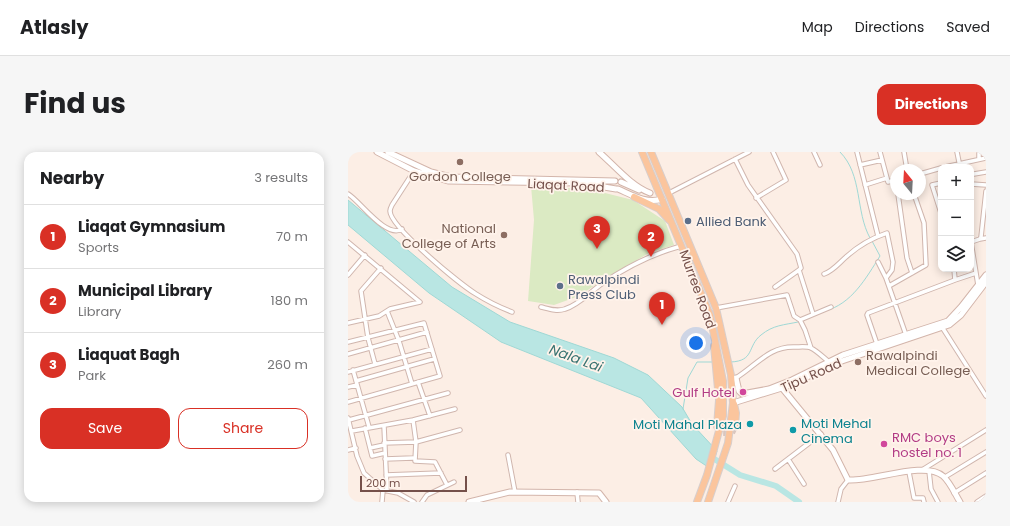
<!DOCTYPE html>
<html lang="en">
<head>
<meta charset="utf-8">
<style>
	:root { --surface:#fff; --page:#f6f6f6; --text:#202124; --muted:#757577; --line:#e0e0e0; --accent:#d93025 }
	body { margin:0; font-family:Poppins,sans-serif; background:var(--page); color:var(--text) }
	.controls { position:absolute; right:12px; top:12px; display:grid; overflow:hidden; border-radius:8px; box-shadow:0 2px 10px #0003 }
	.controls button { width:36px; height:36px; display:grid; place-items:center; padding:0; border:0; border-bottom:1px solid var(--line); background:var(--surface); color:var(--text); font:20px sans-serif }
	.compass { position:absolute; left:542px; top:12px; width:36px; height:36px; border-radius:50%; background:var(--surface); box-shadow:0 2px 10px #0003; rotate:342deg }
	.scale { position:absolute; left:12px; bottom:10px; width:107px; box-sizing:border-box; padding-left:4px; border:2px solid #75504a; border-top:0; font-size:11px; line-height:14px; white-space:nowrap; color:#75504a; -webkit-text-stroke:3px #fff3eb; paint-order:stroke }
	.you { position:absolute; left:348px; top:191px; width:14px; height:14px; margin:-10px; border:3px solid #fff; border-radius:50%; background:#1a73e8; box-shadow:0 0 0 6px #1a73e833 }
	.badge { display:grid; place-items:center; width:26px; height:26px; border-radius:50%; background:var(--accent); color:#fff; font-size:13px; font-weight:700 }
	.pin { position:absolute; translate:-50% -33px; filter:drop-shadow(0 1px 2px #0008) }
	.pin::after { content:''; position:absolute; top:21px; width:14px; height:12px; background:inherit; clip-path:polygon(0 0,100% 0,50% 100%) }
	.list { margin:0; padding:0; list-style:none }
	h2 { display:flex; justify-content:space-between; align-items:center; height:52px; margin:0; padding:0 16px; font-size:17px }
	h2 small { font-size:13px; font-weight:400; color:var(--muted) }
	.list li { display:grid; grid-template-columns:26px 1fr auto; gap:12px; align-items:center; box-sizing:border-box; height:64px; padding:0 16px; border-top:1px solid var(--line) }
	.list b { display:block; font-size:15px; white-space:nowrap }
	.list p { margin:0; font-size:13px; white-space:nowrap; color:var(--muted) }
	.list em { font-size:13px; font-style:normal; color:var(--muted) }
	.actions { display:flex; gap:8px; padding:12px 16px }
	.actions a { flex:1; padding:9px 0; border:1px solid var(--accent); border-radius:12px; text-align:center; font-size:14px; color:var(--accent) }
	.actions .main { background:var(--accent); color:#fff }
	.icon { flex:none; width:22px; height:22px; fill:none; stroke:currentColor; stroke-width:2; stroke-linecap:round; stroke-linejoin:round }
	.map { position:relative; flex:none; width:638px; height:350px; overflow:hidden; border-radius:12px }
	header { display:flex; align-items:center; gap:24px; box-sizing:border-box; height:56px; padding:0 20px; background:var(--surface); border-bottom:1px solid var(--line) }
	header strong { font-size:19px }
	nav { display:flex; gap:22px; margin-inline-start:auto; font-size:14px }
	.intro { display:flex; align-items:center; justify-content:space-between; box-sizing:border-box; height:96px; padding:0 24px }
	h1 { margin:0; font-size:28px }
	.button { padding:10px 18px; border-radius:12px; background:var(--accent); color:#fff; font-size:14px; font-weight:700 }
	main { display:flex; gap:24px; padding:0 24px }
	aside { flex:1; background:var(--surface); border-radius:12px; box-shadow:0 2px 10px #0003 }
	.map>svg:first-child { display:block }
</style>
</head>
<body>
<header>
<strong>Atlasly</strong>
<nav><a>Map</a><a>Directions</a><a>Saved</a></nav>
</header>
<div class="intro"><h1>Find us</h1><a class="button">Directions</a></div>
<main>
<aside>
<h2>Nearby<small>3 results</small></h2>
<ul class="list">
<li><span class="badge">1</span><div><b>Liaqat Gymnasium</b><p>Sports</p></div><em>70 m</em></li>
<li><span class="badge">2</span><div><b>Municipal Library</b><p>Library</p></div><em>180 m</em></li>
<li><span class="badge">3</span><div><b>Liaquat Bagh</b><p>Park</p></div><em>260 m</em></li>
</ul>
<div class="actions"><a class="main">Save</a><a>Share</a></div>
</aside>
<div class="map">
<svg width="638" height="350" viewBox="0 0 638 350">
	<rect width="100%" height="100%" fill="#fceee5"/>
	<path fill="#dbeac3" d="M 183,34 L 241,37 L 285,48 L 317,69 L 326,93 L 301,101 L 256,127 L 231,144 L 206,153 L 180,149 L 186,68 Z"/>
	<path fill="#b9e6e3" stroke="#9fd8d5" d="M 0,48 L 104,135 L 162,170 L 266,206 L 300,223 L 334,255 L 344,272 L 369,299 L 363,317 L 348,307 L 293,246 L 153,190 L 81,141 L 0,73 Z"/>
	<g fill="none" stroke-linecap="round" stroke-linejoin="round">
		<path stroke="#9fd8d5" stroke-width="1" d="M 492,0 C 515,23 507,59 522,86
			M 477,159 C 504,152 518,126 532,104 L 524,89
			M 383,210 C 407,209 399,194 413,183 C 425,173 436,173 450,170
			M 335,257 L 340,226 L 349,210 L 365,210"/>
		<path stroke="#b9e6e3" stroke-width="6" d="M 360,303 L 392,323 L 428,334 L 451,350"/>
		<path stroke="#dac6be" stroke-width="6" stroke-dasharray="6 3" stroke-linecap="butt" d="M 369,276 L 372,281 L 384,281 L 387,275"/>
		<g stroke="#d0b6ae" stroke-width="5.5">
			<path id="street" d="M 466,0 L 472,13
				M 509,0 L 530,84
				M 532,0 L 540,30 L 548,28
				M 556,0 L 559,18
				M 609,0 L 612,15
				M 631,0 L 631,7
				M 387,7 L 400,33 L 449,102 L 453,116 L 451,118 L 465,162
				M 512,13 L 534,8
				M 597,15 L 638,6
				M 66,19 L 44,53 C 43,55 42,57 42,59 C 42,75 113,133 128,142 C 139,149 151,155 164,160
				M 572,22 L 593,16
				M 626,22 L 638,20
				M 593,31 L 584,33 L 593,61
				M 623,32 L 638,33
				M 517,33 L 539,26
				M 321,41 L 401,0
				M 0,42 C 12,49 38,87 54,77
				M 550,42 L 559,106 L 564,121
				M 408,46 L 438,28 L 425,0
				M 632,87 L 638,86
				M 0,90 L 72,150
				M 530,110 L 538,126
				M 606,117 L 607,128 L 628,121
				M 476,122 C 485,119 491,111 498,105 C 510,94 524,86 539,81 L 545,110 L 544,118 L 538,126 L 558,183
				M 0,123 L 17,103
				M 630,133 L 623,90 L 632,87 L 633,85 L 638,39
				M 541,134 L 578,113 L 576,71 L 566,42
				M 427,135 L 451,118
				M 193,155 C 201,157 209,160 217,157 C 231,153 243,139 255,131 C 280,114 304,102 333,94
				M 368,156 L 439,143 L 446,164 L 452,168 L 457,178 L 463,196
				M 39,159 L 51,189 L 64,232
				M 452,168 L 483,155
				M 0,171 L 31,164 L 42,157 L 72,150
				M 594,175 L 638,244
				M 0,190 L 76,171 L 92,224 L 0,250
				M 529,192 L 519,163 L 520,161 L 607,128
				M 0,202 L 79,180
				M 27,212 L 20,186 L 13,139 L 33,116
				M 5,218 L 21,275
				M 0,220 L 84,197
				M 388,226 C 409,213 421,194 447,195 C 452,195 459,194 463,196 C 469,199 475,205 480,209
				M 8,229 L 86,207
				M 70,230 L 82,264
				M 0,235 L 9,233
				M 0,266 L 9,304 L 16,321 L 35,338 L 50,341 L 66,350
				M 1,268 L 100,241
				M 65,268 L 68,290 L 67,309 L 87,310 L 99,333
				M 36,274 L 39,339
				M 17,276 L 24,304 L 37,301
				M 4,279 L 65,268 L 107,257
				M 36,291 L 68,290 L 112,278
				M 22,296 L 36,293
				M 0,298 L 8,296
				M 160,303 L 167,340
				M 37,307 L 65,306
				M 440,307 L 456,332
				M 427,317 L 473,282
				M 574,318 L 638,278
				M 581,319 L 583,337 L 590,350
				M 561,320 L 566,346 L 575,346 L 576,350
				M 38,323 L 93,321
				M 597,325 L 638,300
				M 229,340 L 230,350
				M 606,341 L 638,321
				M 34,350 L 35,338
				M 74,350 L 79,343 L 106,330
				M 380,350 L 387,334
				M 490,350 L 493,337 L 500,328
				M 629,350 L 638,344"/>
		</g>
		<g stroke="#d3b5ab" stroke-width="7">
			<path id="secondary" d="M 29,0 L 66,19 L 100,29 L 232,31 L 268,37
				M 40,0 L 83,20 L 103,25 L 267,29
				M 251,0 C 266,13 283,34 302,41
				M 273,30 L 291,38
				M 270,37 C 284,43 298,52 314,47
				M 388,226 L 391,239 L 394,242 L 421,237 L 444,228 L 495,203 L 600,169 L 613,155 L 638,123
				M 434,236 L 485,298 L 500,328 C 524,330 577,308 595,324 C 602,330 607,342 612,350
				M 385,251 L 437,235 L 494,209 L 601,173 L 613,163 L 638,130
				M 121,350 L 162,340 L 251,341 L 258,350"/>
		</g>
		<g stroke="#d8cecc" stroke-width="8">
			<path id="primary" d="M 294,0 L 362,163 L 375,229 L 375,264 L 359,323 L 349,350
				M 303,0 L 368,156 L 383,223 L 385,251 L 380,291 L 360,350
				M 286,45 L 311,57 L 321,68
				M 366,194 L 371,248 L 369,274
				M 386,252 L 388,261 L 387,275"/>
		</g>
		<use href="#street" stroke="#fff" stroke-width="3.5"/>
		<use href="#secondary" stroke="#fff" stroke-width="5"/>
		<use href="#primary" stroke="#fbc59d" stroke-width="6"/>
	</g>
	<g fill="#8d6e63" stroke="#fff3eb" stroke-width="1.5">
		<circle cx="112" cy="10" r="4"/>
		<circle cx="156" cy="83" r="4"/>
		<circle cx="510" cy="210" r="4"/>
	</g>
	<g fill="#5c6f8a" stroke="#fff3eb" stroke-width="1.5">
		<circle cx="340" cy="69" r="4"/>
		<circle cx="212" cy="134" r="4"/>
	</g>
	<g fill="#d1479c" stroke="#fff3eb" stroke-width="1.5">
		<circle cx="395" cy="240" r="4"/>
		<circle cx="536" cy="292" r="4"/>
	</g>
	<g fill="#0f9aa8" stroke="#fff3eb" stroke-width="1.5">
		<circle cx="402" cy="272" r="4"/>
		<circle cx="445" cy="278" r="4"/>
	</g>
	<g text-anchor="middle" stroke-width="3.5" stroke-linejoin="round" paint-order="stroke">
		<g font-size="13" fill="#785e54" stroke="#fff3eb">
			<text x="112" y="29">Gordon College</text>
			<text x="148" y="81" text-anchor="end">National<tspan x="148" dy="15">College of Arts</tspan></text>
			<text x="518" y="208" text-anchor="start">Rawalpindi<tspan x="518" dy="15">Medical College</tspan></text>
		</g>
		<g font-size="13" fill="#75504a" stroke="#fff3eb">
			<text transform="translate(218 33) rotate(3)" y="5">Liaqat Road</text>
			<text transform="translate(350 137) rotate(70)" y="5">Murree Road</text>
			<text transform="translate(463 223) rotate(-24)" y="5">Tipu Road</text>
		</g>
		<g font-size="13" fill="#4e5e75" stroke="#fff3eb" text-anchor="start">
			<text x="348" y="74">Allied Bank</text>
			<text x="220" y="132">Rawalpindi<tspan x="220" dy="15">Press Club</tspan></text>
		</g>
		<g font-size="13" fill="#b23c85" stroke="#fff3eb" text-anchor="end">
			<text x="387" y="245">Gulf Hotel</text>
			<text x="544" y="290" text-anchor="start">RMC boys<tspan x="544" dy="15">hostel no. 1</tspan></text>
		</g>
		<g font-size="13" fill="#0d838f" stroke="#fff3eb" text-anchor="start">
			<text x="453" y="276">Moti Mehal<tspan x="453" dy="15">Cinema</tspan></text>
			<text x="394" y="277" text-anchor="end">Moti Mahal Plaza</text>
		</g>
		<g font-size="14" font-style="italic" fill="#3a7472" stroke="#fff3eb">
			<text transform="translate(228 206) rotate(20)" y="5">Nala Lai</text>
		</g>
	</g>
</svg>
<div class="controls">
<button>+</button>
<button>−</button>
<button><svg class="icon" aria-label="layers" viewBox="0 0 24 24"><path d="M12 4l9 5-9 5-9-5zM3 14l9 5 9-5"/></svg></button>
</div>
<svg class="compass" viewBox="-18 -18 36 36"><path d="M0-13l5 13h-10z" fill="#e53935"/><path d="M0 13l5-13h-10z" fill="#757577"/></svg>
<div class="scale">200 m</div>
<div class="you"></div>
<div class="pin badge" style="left:314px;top:173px">1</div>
<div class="pin badge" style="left:303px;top:105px">2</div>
<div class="pin badge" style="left:249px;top:97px">3</div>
</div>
</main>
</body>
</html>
